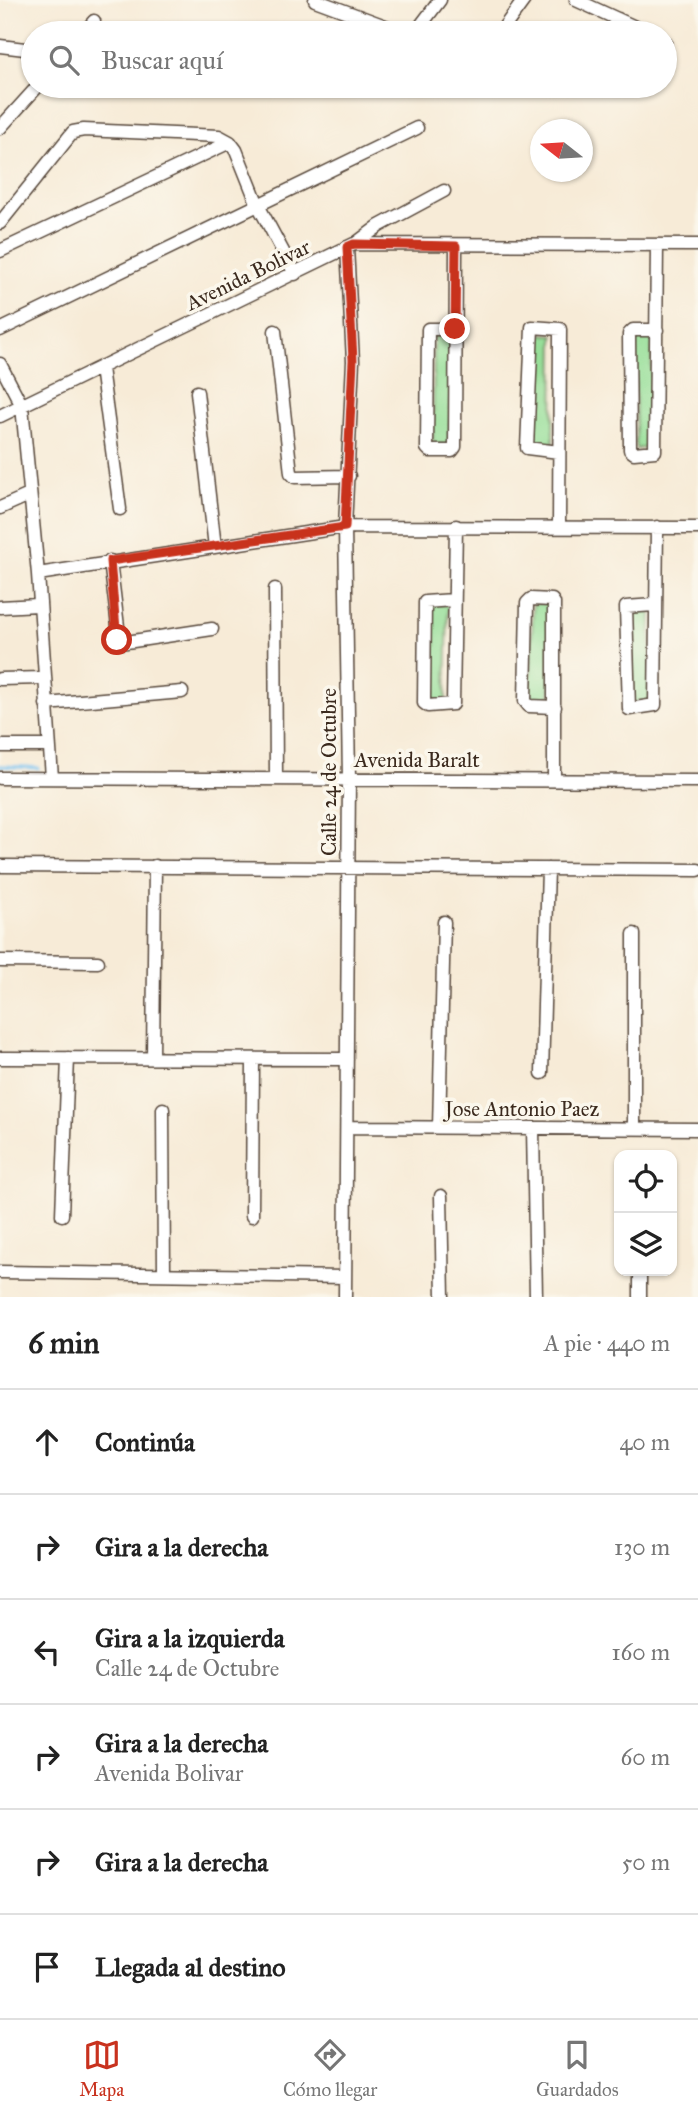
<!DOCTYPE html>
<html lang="es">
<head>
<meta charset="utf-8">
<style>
	:root { --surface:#fff; --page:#f2f2f2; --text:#222; --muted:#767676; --line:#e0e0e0; --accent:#c8321e }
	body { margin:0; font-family:"IM FELL Great Primer",serif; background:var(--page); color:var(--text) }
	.controls { position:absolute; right:21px; bottom:21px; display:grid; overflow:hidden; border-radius:14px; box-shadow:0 2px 5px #0004 }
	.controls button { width:63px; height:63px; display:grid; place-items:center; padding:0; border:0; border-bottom:2px solid var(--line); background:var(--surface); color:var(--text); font:35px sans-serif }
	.compass { position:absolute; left:530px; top:119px; width:63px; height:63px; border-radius:50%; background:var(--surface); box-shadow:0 2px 5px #0004; rotate:287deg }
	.stop { position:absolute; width:21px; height:21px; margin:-16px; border:5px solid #c8321e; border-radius:50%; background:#fff }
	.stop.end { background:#c8321e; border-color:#fff; box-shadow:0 2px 7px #0008 }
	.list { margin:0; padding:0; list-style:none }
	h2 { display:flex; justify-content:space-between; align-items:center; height:91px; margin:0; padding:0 28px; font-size:30px }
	h2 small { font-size:23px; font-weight:400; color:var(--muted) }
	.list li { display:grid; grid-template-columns:46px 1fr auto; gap:21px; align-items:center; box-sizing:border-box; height:105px; padding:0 28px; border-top:2px solid var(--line) }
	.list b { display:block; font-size:26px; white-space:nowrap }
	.list p { margin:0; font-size:23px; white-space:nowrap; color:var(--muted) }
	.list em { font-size:23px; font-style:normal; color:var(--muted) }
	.icon { flex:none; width:38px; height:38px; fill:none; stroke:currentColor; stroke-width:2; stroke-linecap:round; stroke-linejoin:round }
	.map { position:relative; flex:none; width:698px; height:1297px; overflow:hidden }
	.search { position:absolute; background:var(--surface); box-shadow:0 2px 5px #0004; left:21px; right:21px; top:21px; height:77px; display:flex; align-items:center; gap:18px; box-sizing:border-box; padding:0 24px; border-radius:38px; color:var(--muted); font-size:26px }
	.sheet { height:721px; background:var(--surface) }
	nav { display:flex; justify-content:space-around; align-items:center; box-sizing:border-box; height:98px; border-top:2px solid var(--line); background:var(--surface); font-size:19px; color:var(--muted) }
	nav a { display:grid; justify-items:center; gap:4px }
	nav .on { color:var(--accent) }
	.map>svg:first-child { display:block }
</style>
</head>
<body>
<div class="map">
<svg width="698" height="1297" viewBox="0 0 698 1297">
	<rect width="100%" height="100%" fill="#fbf7ec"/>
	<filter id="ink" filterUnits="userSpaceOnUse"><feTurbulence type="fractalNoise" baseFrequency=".0143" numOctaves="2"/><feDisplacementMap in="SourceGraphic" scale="14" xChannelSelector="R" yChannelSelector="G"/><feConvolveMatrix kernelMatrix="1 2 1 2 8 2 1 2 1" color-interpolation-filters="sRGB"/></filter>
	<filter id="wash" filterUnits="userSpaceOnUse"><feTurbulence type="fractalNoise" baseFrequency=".00686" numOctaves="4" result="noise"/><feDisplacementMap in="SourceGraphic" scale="28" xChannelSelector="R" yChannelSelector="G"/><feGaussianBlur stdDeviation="1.57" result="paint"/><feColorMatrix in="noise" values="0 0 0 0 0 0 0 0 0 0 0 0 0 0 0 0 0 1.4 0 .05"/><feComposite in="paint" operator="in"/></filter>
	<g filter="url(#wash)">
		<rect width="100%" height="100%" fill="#f7ebd7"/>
		<path fill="#97df99" stroke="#69845c" stroke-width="2" d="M 434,333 L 452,335 L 449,445 L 433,444 Z
			M 537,334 L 554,335 L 553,445 L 533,445 Z
			M 635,336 L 652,336 L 650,447 L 636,449 Z
			M 429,604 L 448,605 L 446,701 L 429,702 Z
			M 533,604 L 550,604 L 550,702 L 530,701 Z
			M 651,609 L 650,702 L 631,703 L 631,610 Z"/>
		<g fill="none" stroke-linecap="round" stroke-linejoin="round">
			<path stroke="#76c1ef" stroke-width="3.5" d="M 0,766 L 38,768"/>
		</g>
	</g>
	<g filter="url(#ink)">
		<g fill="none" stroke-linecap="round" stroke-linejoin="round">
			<g stroke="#57473a" stroke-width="15">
				<path id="street" d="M 315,0 L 404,33
					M 576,0 L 648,33
					M 84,33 L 94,21
					M 415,33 L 440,0
					M 500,33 L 524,0
					M 609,33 L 618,19
					M 665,42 L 665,49
					M 0,46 L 33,50
					M 0,128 L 38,86
					M 0,223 L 73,132 L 84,130 L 219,136 L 230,142 L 236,150 L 258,205 L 295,274
					M 355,244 L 379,226 L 444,191
					M 0,251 L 230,142
					M 455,329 L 428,329 L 427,448 L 430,451 L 452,451 L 455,447 L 456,246
					M 0,330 L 417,128
					M 657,330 L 633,330 L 629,334 L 630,450 L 634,453 L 655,451 L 657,245
					M 275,331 L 291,473 L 295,477 L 349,476
					M 0,364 L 22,406 L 38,574 L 52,778
					M 101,368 L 120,509
					M 197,392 L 215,547
					M 0,416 L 354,244 L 698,245
					M 559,452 L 527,448 L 532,327 L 560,329 L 559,527
					M 0,508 L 29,495
					M 110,561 L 120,643 L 212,629
					M 38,574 L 345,527 L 698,528
					M 275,589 L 276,779
					M 453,600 L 425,602 L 424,703 L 428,706 L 453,704 L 456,526
					M 654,605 L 626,607 L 629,709 L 655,705 L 657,527
					M 0,607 L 38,605
					M 0,679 L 44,678
					M 46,704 L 182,692
					M 0,746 L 49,746
					M 0,778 L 698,781
					M 554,780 L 554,603 L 552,600 L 531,599 L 527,603 L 525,701 L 529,706 L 555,707
					M 0,866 L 698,870
					M 0,961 L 98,962
					M 0,1058 L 347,1059
					M 153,1058 L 155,866
					M 542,1073 L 548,869
					M 163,1109 L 164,1274
					M 347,1127 L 698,1129
					M 439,1128 L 444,922
					M 533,1128 L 536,1297
					M 634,1129 L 634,934
					M 441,1196 L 443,1297
					M 62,1215 L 68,1058
					M 252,1216 L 253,1059
					M 640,1271 L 640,1297
					M 0,1272 L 345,1277
					M 345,1297 L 349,779 L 345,527 L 353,361 L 347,247"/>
			</g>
			<use href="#street" stroke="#fff" stroke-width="12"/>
		</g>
	</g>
	<g fill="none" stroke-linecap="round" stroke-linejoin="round" filter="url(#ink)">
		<path stroke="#c8321e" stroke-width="9" d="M 117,640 L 110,561 L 345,527 L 353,360 L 347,247 L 354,244 L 456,246 L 455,329"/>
	</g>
	<g text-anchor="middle" stroke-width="7" stroke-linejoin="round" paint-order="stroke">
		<g font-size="21" fill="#3b2a1e" stroke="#fbf7ec">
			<text transform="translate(248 275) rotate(-26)" y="7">Avenida Bolivar</text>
			<text x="417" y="767">Avenida Baralt</text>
			<text transform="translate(329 772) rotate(-90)" y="7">Calle 24 de Octubre</text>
			<text x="522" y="1116">Jose Antonio Paez</text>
		</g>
	</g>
</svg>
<div class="controls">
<button><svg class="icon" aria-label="locate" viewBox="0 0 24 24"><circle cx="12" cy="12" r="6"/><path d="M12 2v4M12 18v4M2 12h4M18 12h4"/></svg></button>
<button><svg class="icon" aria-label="layers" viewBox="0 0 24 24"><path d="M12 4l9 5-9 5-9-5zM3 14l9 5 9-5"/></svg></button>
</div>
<svg class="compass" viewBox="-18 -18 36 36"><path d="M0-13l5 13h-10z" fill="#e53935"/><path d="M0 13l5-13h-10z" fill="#767676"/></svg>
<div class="stop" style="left:117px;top:640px"></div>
<div class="stop end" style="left:455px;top:329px"></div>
<div class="search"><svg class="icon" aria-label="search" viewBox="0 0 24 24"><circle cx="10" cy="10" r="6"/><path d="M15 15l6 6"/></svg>Buscar aquí</div>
</div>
<section class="sheet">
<h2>6 min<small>A pie · 440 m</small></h2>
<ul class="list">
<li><svg class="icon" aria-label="ahead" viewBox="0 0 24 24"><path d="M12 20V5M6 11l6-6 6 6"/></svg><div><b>Continúa</b></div><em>40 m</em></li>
<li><svg class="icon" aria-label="right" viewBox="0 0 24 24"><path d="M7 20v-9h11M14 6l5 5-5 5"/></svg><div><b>Gira a la derecha</b></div><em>130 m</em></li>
<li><svg class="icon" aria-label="left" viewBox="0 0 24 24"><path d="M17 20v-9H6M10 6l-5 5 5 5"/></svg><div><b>Gira a la izquierda</b><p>Calle 24 de Octubre</p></div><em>160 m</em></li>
<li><svg class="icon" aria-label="right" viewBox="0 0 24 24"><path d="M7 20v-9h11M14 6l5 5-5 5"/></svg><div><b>Gira a la derecha</b><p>Avenida Bolivar</p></div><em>60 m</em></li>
<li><svg class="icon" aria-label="right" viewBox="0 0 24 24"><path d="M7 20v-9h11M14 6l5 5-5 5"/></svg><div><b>Gira a la derecha</b></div><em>50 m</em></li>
<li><svg class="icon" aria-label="arrive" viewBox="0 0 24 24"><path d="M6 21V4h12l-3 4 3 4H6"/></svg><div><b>Llegada al destino</b></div></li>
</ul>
</section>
<nav>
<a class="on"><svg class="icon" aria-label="map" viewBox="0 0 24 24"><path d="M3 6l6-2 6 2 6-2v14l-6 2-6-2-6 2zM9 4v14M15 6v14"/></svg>Mapa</a>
<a><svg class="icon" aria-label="directions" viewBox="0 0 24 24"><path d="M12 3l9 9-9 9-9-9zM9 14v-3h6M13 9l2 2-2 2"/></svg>Cómo llegar</a>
<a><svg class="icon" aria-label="saved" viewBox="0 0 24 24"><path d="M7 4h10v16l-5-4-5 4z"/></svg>Guardados</a>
</nav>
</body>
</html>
